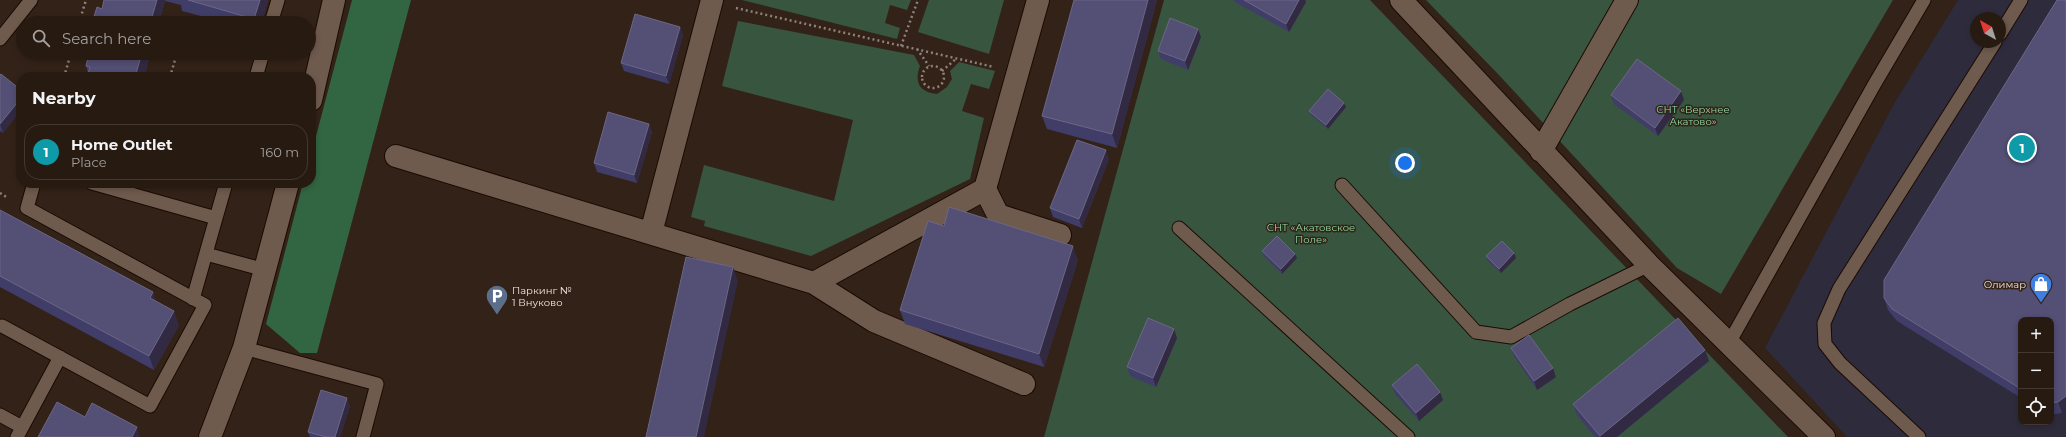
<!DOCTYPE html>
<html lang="en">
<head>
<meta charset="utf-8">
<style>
	:root { --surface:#261a11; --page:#32271f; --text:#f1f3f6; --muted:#a4a19f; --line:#423831; --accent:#8c9099 }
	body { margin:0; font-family:Montserrat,sans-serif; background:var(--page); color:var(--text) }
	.controls { position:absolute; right:12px; bottom:12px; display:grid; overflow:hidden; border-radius:8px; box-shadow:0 2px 6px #0003 }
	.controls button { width:36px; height:36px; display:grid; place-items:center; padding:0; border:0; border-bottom:1px solid var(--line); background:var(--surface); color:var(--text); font:20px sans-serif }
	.compass { position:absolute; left:1970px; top:12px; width:36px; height:36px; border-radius:50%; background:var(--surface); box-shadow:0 2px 6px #0003; rotate:321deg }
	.you { position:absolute; left:1405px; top:163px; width:14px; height:14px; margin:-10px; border:3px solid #fff; border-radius:50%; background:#1a73e8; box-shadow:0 0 0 6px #1a73e833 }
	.badge { display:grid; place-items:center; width:26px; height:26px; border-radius:50%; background:var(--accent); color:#fff; font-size:13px; font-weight:700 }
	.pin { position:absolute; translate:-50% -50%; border:2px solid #fff; box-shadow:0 1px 4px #0006 }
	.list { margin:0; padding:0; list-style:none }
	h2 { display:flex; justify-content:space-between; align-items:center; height:52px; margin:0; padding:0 16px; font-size:17px }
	h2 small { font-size:13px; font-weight:400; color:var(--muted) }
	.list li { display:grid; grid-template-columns:26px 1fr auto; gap:12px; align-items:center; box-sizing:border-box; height:56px; margin:0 8px 8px; padding:0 8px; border:1px solid var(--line); border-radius:16px }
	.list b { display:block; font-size:15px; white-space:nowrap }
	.list p { margin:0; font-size:13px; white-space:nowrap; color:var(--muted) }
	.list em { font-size:13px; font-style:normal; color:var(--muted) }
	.icon { flex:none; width:22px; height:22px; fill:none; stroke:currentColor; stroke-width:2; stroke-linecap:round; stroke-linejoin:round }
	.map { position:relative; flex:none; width:2066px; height:437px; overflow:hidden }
	.search { position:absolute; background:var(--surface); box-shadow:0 2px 6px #0003; left:16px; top:16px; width:300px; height:44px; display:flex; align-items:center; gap:10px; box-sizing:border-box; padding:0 14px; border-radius:22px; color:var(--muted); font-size:15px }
	.panel { position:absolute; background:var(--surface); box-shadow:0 2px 6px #0003; left:16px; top:72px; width:300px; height:116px; border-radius:16px }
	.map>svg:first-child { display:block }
</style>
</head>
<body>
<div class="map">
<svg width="2066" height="437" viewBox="0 0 2066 437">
	<rect width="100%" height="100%" fill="#332217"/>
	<path fill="#2e2b3c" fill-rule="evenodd" d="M 1958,0 L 2066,0 L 2066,437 L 1847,437 L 1765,348 L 1895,102 ZM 1976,18 L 2000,18 L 2000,42 L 1976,42 ZM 2021,320 L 2051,320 L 2051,422 L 2021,422 Z"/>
	<path fill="#385540" d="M 742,0 L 911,0 L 907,10 L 890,5 L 885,23 L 900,28 L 897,39 Z
		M 929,0 L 1004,0 L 989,54 L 918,32 Z
		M 1164,0 L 1370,0 L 1788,437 L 1044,437 Z
		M 1426,0 L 1893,0 L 1721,294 L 1677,268 L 1498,74 Z
		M 738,21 L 914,55 L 920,66 C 914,82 919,92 937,94 L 947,87 L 952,79 L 950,71 L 959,62 L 995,71 L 989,89 L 971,84 L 962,111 L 984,118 L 970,179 L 811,256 L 704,226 L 705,221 L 691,217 L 704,165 L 834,201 L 853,120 L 722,86 Z"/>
	<path fill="#326642" d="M 352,0 L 411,0 L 317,353 L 300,353 L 266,324 L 303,183 L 311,183 L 311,155 Z"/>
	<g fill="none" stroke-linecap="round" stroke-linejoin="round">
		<g stroke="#1a0b03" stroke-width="15">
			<path id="lane" d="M 271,23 L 278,0
				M 2000,34 L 2021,0
				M 0,39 L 31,0
				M 256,77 L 263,53
				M 92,183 L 216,218 L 193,299
				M 1342,185 L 1476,332 L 1511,337 L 1570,304 L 1649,265
				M 216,218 L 226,183
				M 1179,228 L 1408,437
				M 206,254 L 265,270
				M 2,326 L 150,406 L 205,305 L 27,208 L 34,183
				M 1729,343 L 1874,85 L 1924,0
				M 244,348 L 377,384 L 363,437
				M 0,415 L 22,427
				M 17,437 L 60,357
				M 1919,437 L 1840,363 L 1825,344 L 1824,323 L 1839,289 L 1995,42"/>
		</g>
		<g stroke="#1a0b03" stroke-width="24">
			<path id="street" d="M 1401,0 L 1649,265 L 1824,437
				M 311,100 L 334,0
				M 1541,151 L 1627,0
				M 396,156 L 814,283 L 874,321 L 1024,384
				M 985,189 L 998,215 L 1060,235
				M 651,233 L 712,0
				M 814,283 L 985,189 L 1038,0
				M 210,437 L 244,348 L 288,183"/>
		</g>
		<path stroke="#908279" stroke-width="2.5" stroke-dasharray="2 3" stroke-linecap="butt" d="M 736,8 L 994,67
			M 79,23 L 86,0
			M 901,46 L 918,0
			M 917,49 L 929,66
			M922 77a11 11 0 1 1 22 0a11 11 0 1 1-22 0Z
			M 942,71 L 957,58
			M 64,77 L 71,53
			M 170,77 L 177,53
			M 0,193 L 8,198"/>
		<use href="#lane" stroke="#6f5a4e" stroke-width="13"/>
		<use href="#street" stroke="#6f5a4e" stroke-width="22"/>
	</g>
	<path fill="#403d68" d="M 104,0 L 268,0 L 262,23 L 227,23 L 182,11 L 181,5 L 165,1 L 159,23 L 92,23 L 102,9 Z
		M 1074,0 L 1157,0 L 1117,148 L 1047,129 L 1042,116 Z
		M 1234,0 L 1305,0 L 1306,2 L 1289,32 L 1235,2 Z
		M 2057,0 L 2062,413 L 2055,414 L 2051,413 L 2051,320 L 2021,320 L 2021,398 L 1897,321 L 1888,310 L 1884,298 Z
		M 680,27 L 683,35 L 669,84 L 624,71 L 621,63 Z
		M 1201,37 L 1188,70 L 1161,59 L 1158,51 Z
		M 89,53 L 151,53 L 144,77 L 87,77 L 88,73 L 86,66 Z
		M 0,75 L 21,90 L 21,112 L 20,111 L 3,133 L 0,131 Z
		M 1611,95 L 1684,100 L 1658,136 L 1614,104 Z
		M 1346,107 L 1328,129 L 1311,115 L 1309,111 Z
		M 649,124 L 652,132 L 637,183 L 597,172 L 594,163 Z
		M 1109,159 L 1082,228 L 1053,217 L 1050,208 Z
		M 0,210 L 157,302 L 179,325 L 154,370 L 0,287 Z
		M 944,226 L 1078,260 L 1044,367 L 905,324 L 900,310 Z
		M 1262,251 L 1297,258 L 1282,274 L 1264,256 Z
		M 1486,256 L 1516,258 L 1501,273 L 1488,261 Z
		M 1177,338 L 1156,387 L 1130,376 L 1127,367 Z
		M 1511,348 L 1556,377 L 1537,390 L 1514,356 Z
		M 1705,350 L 1709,361 L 1617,437 L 1595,437 L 1577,415 L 1573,404 Z
		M 1392,385 L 1443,400 L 1419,421 L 1395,394 Z
		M 350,406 L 340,437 L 310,437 L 308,432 Z"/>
	<path fill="#322a42" d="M 157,0 L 165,0 L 165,1 L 159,23 L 150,23 Z
		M 260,0 L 268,0 L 262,23 L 256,23 L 254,19 Z
		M 1148,0 L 1157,0 L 1117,148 L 1112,134 Z
		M 1299,0 L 1305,0 L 1306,2 L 1289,32 L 1286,24 Z
		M 680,27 L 683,35 L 669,84 L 666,76 Z
		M 1198,29 L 1201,37 L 1188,70 L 1185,61 Z
		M 142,53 L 151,53 L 144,77 L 135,77 Z
		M 1681,91 L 1684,100 L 1658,136 L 1655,128 Z
		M 17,103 L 20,111 L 3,133 L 0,124 Z
		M 1344,103 L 1346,107 L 1328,129 L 1326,125 Z
		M 649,124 L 652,132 L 637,183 L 634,175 Z
		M 1106,150 L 1109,159 L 1082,228 L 1079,219 Z
		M 1073,246 L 1078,260 L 1044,367 L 1039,354 Z
		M 1514,253 L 1516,258 L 1501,273 L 1499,269 Z
		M 1295,254 L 1297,258 L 1282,274 L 1281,269 Z
		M 733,267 L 738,281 L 704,437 L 696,437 Z
		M 153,292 L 158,306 L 150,298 Z
		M 174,311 L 179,325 L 154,370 L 149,356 Z
		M 1174,329 L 1177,338 L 1156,387 L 1153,378 Z
		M 1705,350 L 1709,361 L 1617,437 L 1600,437 L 1600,436 Z
		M 1553,368 L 1556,377 L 1537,390 L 1534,381 Z
		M 1440,392 L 1443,400 L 1419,421 L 1416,413 Z
		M 2066,396 L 2066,411 L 2062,413 L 2058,402 Z
		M 347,398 L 350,406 L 340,437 L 335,437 Z
		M 137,427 L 140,437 L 132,437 Z"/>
	<path fill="#534f75" stroke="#6c6786" d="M 104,0 L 157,0 L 150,23 L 92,23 L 97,7 L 102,9 Z
		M 188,0 L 260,0 L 254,19 Z
		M 1074,0 L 1148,0 L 1112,134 L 1042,116 Z
		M 1244,0 L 1299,0 L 1286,24 Z
		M 2057,0 L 2066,0 L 2066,396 L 2058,402 L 2051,403 L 2051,320 L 2021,320 L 2021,389 L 1892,309 L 1884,298 L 1884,280 Z
		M 635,14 L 680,27 L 666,76 L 621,63 Z
		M 1170,18 L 1198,29 L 1185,61 L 1158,51 Z
		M 89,53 L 142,53 L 135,77 L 87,77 L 90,67 L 86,66 Z
		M 1637,59 L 1681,91 L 1655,128 L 1611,95 Z
		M 1,74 L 21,90 L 21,106 L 17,103 L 0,124 L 0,75 Z
		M 1328,89 L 1344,103 L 1326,125 L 1309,111 Z
		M 608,112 L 649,124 L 634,175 L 594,163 Z
		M 1077,140 L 1106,150 L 1079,219 L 1050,208 Z
		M 949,207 L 1073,246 L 1039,354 L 900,310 L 928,221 L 944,226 Z
		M 0,210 L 153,292 L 150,298 L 174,311 L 149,356 L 0,276 Z
		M 1277,236 L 1295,254 L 1281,269 L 1262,251 Z
		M 1502,241 L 1514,253 L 1499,269 L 1486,256 Z
		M 686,257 L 733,267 L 696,437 L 646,437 Z
		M 1148,318 L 1174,329 L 1153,378 L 1127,367 Z
		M 1678,318 L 1705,350 L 1600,436 L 1573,404 Z
		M 1529,335 L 1553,368 L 1534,381 L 1511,348 Z
		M 1417,364 L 1440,392 L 1416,413 L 1392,385 Z
		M 321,390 L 347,398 L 335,437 L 326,437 L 308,432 Z
		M 57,402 L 85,417 L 92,403 L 137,427 L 132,437 L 38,437 Z"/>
	<defs>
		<g id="shop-pin" transform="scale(1.15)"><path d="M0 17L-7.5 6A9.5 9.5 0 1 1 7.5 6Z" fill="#3f7fe0" stroke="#332217"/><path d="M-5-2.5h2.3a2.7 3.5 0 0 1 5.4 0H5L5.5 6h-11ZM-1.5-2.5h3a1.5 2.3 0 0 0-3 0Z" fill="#fff"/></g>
		<g id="parking-pin" transform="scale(1.15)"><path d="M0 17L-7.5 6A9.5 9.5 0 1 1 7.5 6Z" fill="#5c6f8a" stroke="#332217"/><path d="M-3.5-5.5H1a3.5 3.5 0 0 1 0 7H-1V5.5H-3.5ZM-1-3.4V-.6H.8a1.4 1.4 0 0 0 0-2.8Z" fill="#fff"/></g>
	</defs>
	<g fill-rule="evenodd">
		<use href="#shop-pin" x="2041" y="284"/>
		<use href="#parking-pin" x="497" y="296"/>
	</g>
	<g text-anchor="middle" stroke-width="3" stroke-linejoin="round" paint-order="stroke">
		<g font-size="10" fill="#8ddca3" stroke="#332217">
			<text x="1693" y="113">СНТ «Верхнее<tspan x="1693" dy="12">Акатово»</tspan></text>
			<text x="1311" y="231">СНТ «Акатовское<tspan x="1311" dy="12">Поле»</tspan></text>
		</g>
		<g font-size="10" fill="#f3e7e0" stroke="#332217" text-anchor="end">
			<text x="2026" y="288">Олимар</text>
			<text x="512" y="294" text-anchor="start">Паркинг №<tspan x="512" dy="12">1 Внуково</tspan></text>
		</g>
	</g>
</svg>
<div class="controls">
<button>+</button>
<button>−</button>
<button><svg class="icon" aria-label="locate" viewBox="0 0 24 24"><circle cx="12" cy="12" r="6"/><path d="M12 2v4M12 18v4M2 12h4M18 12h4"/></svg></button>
</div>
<svg class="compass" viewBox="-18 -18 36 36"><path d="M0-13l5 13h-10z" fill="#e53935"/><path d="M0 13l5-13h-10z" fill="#a4a19f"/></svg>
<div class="you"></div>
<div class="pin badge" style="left:2022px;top:148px;background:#0f9aa8">1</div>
<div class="search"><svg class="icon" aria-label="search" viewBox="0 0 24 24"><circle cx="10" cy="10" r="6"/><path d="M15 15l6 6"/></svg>Search here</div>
<section class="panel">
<h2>Nearby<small></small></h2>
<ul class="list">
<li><span class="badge" style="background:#0f9aa8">1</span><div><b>Home Outlet</b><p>Place</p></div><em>160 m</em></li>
</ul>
</section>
</div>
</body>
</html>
